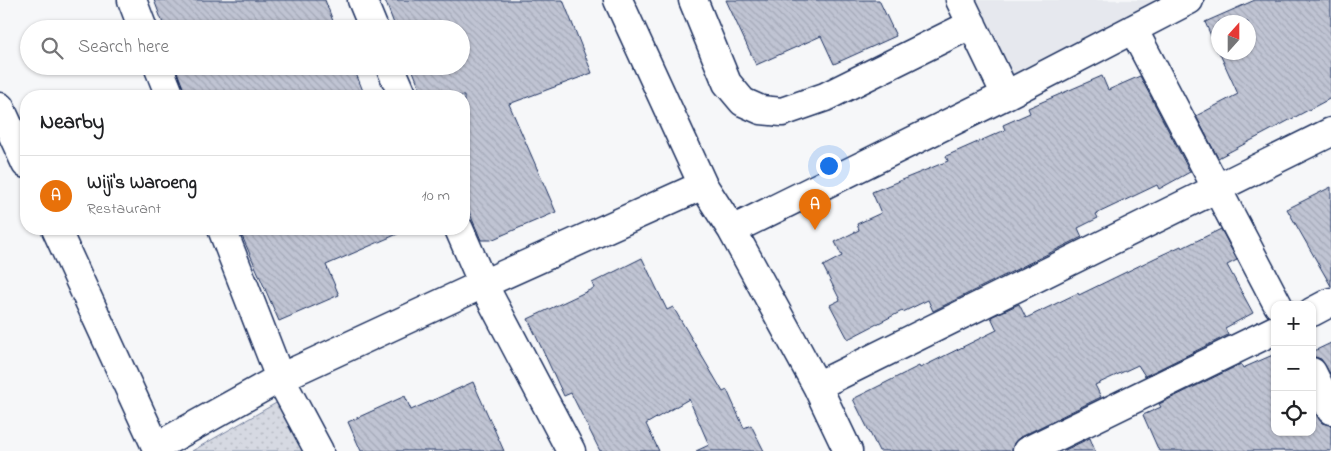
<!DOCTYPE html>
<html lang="en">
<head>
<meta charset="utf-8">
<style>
	:root { --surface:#fff; --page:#f6f6f6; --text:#202124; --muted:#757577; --line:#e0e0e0; --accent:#7c3aed }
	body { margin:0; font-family:"Indie Flower",sans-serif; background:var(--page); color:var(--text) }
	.controls { position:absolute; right:15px; bottom:15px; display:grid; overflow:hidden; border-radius:10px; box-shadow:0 1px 4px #0004 }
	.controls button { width:45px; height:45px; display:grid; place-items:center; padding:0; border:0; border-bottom:1px solid var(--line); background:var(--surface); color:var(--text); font:25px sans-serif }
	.compass { position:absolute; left:1211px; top:15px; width:45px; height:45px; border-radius:50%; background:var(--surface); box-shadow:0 1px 4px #0004; rotate:21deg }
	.you { position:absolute; left:828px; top:165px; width:18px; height:18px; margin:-12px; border:4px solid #fff; border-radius:50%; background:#1a73e8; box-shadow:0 0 0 8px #1a73e833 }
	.badge { display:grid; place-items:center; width:32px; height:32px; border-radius:50%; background:var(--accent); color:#fff; font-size:16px; font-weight:700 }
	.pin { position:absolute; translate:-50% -41px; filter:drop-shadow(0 1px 2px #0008) }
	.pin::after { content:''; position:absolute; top:26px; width:18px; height:15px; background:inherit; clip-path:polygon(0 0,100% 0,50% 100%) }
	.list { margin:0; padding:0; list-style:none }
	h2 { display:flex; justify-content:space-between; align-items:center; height:65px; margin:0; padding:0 20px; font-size:21px }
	h2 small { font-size:16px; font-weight:400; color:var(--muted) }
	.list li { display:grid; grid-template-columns:32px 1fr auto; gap:15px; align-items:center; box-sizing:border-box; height:80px; padding:0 20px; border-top:1px solid var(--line) }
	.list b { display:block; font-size:19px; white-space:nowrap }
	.list p { margin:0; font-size:16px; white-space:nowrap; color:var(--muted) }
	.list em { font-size:16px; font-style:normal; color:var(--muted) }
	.icon { flex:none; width:28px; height:28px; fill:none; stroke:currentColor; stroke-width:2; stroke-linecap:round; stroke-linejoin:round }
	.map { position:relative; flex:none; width:1331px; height:451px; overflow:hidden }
	.search { position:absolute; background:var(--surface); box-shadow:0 1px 4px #0004; left:20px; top:20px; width:450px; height:55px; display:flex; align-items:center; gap:12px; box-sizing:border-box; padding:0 18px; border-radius:28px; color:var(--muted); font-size:19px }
	.panel { position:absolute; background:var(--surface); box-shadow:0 1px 4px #0004; left:20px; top:90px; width:450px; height:145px; border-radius:20px }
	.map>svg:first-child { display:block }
</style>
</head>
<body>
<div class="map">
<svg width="1331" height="451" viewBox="0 0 1331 451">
	<defs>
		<pattern id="grass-dots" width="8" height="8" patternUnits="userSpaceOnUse" patternTransform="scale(1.25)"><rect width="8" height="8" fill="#d6d9e2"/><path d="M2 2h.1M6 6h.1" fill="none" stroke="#b7bbc4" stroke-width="1.8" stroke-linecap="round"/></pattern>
		<pattern id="building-back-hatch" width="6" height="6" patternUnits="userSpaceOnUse" patternTransform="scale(1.25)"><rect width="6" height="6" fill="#c0c4d3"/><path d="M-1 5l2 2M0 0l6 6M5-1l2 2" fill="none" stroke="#a4a9b8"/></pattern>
	</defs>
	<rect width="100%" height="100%" fill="#f6f7f9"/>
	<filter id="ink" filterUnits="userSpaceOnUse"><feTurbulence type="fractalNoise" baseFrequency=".02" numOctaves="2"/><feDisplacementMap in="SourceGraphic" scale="10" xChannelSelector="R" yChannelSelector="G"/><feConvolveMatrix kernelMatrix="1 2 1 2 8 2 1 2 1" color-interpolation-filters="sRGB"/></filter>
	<g filter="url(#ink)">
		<path fill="#e6e8ee" d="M 960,0 L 1198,0 L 1006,95 Z"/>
		<path fill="url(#grass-dots)" stroke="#7884a0" d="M 278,402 L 303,451 L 192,451 Z"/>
		<path fill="url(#building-back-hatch)" stroke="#1b2f5e" d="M 154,0 L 325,0 L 336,29 L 165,29 Z
			M 385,0 L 563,0 L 592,73 L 509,104 L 556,212 L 491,240 L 481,240 L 464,200 L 464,96 L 423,96 L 411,66 L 461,66 L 461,29 L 396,29 Z
			M 726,0 L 879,0 L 896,36 L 834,64 L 821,36 L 756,65 Z
			M 1255,0 L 1331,0 L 1331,98 L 1218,158 L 1196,116 L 1238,94 L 1219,52 L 1248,52 L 1248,22 L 1218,22 L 1218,52 L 1205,22 Z
			M 175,66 L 353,66 L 365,96 L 186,96 Z
			M 1102,76 L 1108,90 L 1140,76 L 1190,172 L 1159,189 L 1157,185 L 1096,214 L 1098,218 L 1078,228 L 1082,237 L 977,289 L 933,311 L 928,300 L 903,312 L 902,311 L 848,339 L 830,305 L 840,300 L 823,266 L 842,256 L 835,242 L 859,230 L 857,224 L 881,213 L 872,192 L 948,161 L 946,156 L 1005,130 L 1003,125 L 1030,113 L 1028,108 Z
			M 1331,187 L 1331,286 L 1287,209 Z
			M 239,229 L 409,229 L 326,265 L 339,295 L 279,321 Z
			M 1221,229 L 1237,260 L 1227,265 L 1253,313 L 1225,328 L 1228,335 L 1145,376 L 1138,365 L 1095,385 L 1101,397 L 1020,437 L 1014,443 L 1012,451 L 879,451 L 853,399 L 919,366 L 920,368 L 997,330 L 991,317 L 1019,304 L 1026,318 L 1078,293 L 1079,295 L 1155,258 L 1181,246 L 1182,248 Z
			M 642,258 L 667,310 L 673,307 L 723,392 L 727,390 L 744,428 L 751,425 L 764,451 L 696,451 L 709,445 L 689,399 L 646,424 L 659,451 L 600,451 L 571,393 L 564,396 L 528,319 L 594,288 L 592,283 Z
			M 1331,343 L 1331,375 L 1321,359 L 1312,356 L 1312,352 Z
			M 1275,354 L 1275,432 L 1312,432 L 1312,407 L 1322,423 L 1331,425 L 1331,451 L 1159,451 L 1143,415 L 1161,407 L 1159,404 L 1241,364 L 1243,368 Z
			M 473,382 L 504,451 L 361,451 L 348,422 L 405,396 L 411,410 Z
			M 1090,438 L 1095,451 L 1063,451 Z"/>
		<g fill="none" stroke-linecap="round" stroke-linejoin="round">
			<g stroke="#1b2f5e" stroke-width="31">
				<path id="minor" d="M 132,0 L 143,29
					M 362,0 L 374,29
					M 618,0 L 703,185 L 732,230 L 817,386 L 848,451
					M 693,0 L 727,83 L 743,102 L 761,110 L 782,112 L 825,97 L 972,24
					M 960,0 L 1006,95
					M 1133,29 L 1278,305
					M 158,66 L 170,96
					M 390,66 L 403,96
					M 0,107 L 26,164
					M 56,229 L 158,451
					M 222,229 L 280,378 L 319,451
					M 459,229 L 483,284 L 571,451
					M 732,230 L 1006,95 L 1189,0
					M 1312,312 L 1331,302
					M 1312,372 L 1331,410
					M 817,386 L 1331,132
					M 156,447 L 280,378 L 483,284 L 703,185
					M 1027,451 L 1275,330"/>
			</g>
			<use href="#minor" stroke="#fff" stroke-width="28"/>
		</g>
	</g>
</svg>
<div class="controls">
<button>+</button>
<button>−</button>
<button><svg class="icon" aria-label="locate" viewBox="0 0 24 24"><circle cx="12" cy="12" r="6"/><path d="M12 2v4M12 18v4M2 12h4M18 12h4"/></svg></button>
</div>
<svg class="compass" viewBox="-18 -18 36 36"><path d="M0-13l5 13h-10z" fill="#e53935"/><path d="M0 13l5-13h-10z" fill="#757577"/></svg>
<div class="you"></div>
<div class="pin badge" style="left:815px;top:230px;background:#e8710a">A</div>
<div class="search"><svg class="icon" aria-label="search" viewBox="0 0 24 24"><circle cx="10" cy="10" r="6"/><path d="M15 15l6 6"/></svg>Search here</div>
<section class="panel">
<h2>Nearby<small></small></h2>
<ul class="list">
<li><span class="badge" style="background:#e8710a">A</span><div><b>Wiji's Waroeng</b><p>Restaurant</p></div><em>10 m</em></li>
</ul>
</section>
</div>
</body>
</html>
